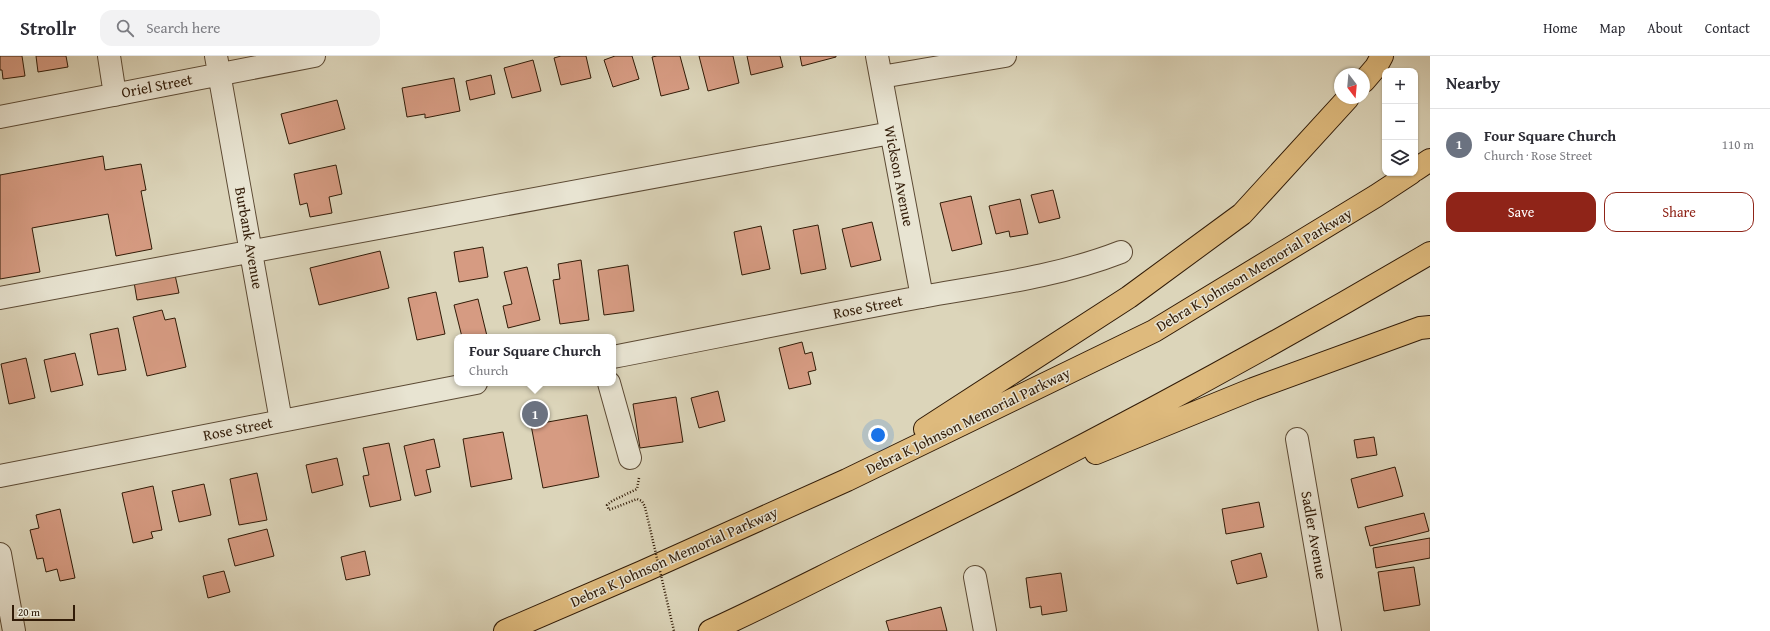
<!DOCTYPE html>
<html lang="en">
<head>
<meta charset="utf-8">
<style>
	:root { --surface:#fff; --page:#f2f2f3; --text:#2b2b33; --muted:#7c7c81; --line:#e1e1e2; --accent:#8f2418 }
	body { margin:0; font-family:"Gentium Book Plus",serif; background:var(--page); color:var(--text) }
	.controls { position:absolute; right:12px; top:12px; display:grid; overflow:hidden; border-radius:8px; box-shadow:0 1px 3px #0004 }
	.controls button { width:36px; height:36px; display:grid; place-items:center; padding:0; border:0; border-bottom:1px solid var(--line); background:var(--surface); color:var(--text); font:20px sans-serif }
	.compass { position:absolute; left:1334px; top:12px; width:36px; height:36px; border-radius:50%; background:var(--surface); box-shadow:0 1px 3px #0004; rotate:164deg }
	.scale { position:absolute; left:12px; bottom:10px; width:63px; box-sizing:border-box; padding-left:4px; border:2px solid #311b07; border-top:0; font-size:11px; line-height:14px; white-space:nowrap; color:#311b07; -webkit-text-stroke:3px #e8e4d2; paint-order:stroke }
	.you { position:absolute; left:878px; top:379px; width:14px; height:14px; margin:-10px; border:3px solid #fff; border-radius:50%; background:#1a73e8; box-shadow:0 0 0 6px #1a73e833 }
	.badge { display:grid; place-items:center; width:26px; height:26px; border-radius:50%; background:var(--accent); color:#fff; font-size:13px; font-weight:700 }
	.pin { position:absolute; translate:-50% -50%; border:2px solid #fff; box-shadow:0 1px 4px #0006 }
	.popup { position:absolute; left:454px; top:278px; width:162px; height:52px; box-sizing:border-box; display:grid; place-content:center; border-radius:8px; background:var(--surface); filter:drop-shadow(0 1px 3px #0005); font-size:13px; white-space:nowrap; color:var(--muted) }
	.popup b { font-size:15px; color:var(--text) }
	.popup::after { content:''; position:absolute; left:50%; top:100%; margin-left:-8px; border:8px solid transparent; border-top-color:var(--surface) }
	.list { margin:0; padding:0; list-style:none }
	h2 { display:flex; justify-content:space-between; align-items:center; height:52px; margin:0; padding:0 16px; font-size:17px }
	h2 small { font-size:13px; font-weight:400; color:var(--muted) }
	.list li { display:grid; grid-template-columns:26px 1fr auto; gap:12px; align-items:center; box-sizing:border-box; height:72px; padding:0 16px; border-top:1px solid var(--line) }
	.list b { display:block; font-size:15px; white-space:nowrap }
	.list p { margin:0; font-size:13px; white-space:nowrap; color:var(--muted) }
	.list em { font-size:13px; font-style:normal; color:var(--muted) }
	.actions { display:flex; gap:8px; padding:12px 16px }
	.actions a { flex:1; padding:9px 0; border:1px solid var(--accent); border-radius:12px; text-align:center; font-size:14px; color:var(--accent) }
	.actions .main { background:var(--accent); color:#fff }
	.icon { flex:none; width:22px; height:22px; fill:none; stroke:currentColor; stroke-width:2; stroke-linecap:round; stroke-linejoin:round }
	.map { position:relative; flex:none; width:1430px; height:575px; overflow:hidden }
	header { display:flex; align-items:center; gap:24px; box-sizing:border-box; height:56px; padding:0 20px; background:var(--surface); border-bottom:1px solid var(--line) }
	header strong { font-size:19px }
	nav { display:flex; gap:22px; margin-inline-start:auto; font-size:14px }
	.search { width:280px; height:36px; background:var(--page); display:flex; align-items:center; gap:10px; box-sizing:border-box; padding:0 14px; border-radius:12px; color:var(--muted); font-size:15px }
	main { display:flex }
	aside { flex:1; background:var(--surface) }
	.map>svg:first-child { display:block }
</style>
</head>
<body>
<header>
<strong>Strollr</strong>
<div class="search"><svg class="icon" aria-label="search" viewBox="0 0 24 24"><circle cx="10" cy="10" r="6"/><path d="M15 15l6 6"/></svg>Search here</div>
<nav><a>Home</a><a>Map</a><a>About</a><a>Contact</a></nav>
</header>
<main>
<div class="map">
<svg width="1430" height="575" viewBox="0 0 1430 575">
	<rect width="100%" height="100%" fill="#dcd5ba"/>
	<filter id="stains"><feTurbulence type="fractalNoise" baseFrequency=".005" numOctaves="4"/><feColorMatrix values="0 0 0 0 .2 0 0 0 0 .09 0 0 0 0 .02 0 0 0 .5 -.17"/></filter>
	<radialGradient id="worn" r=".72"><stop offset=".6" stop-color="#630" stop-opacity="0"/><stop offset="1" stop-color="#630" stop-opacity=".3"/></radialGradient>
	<path fill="#d69b82" stroke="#311b07" d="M 0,0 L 22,0 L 25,20 L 3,23 L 2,14 L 0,14 Z
		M 36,0 L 66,0 L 68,11 L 38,16 Z
		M 561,0 L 586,0 L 591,22 L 561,29 L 554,2 Z
		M 615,0 L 632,0 L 639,23 L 613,31 L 604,4 Z
		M 657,0 L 680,0 L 689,33 L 661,40 L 652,1 Z
		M 699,0 L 733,0 L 739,27 L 708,35 Z
		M 747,0 L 780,0 L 783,11 L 751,19 Z
		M 800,0 L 836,0 L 836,1 L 802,10 Z
		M 533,4 L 541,35 L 512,42 L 504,12 Z
		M 491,19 L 495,38 L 470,44 L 466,25 Z
		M 454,22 L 460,55 L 425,62 L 425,58 L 407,61 L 402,32 Z
		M 337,44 L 345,73 L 289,88 L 281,58 Z
		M 103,100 L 105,114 L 141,108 L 146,134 L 141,135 L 152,193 L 116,200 L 108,158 L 32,172 L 40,216 L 0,223 L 0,119 Z
		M 336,109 L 342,138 L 329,141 L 332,157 L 310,161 L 307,147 L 300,149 L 294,118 Z
		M 1053,134 L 1060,162 L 1039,167 L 1031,139 Z
		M 971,140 L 982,188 L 952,195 L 940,147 Z
		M 1020,143 L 1028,178 L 1010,181 L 1009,175 L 996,178 L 989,150 Z
		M 872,166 L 881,204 L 851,211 L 842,173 Z
		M 818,169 L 826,213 L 801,218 L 793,174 Z
		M 761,170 L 770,213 L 742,219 L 734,176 Z
		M 483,191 L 488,221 L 459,226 L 454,196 Z
		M 380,195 L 389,232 L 319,249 L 310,212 Z
		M 581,204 L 589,264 L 560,268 L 553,224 L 560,223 L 558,208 Z
		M 628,209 L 634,255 L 604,259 L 598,214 Z
		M 527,211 L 540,264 L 508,272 L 503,250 L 512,248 L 504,216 Z
		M 175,219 L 179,237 L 137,244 L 134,226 Z
		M 436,236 L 445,278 L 417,284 L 408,242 Z
		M 478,243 L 487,280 L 462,281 L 454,249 Z
		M 162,254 L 165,264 L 175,262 L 186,311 L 147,320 L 133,261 Z
		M 118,272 L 126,314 L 98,319 L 90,278 Z
		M 802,286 L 805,298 L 812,296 L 816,314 L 808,316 L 811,328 L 789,333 L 779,292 Z
		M 75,297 L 83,329 L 51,336 L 44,304 Z
		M 26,302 L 35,342 L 9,348 L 1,308 Z
		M 718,335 L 725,365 L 699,372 L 691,342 Z
		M 676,341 L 683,386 L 640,392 L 633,348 Z
		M 587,359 L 599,421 L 543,432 L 531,369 Z
		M 503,376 L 512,423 L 471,431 L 463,383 Z
		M 1374,381 L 1377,399 L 1357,402 L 1354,384 Z
		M 434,383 L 440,411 L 426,414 L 431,436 L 415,440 L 404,390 Z
		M 389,387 L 401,444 L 370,451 L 363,420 L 369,419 L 363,392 Z
		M 337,402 L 343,429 L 312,437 L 306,409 Z
		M 1395,411 L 1403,440 L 1358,452 L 1351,423 Z
		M 257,417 L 267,464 L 239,469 L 230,423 Z
		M 204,428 L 211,459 L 179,466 L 172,435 Z
		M 153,430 L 162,474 L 151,476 L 153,482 L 133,487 L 122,437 Z
		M 1259,446 L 1264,471 L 1226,478 L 1222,453 Z
		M 60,453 L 75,522 L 60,525 L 57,513 L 46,516 L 43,502 L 37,503 L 30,474 L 39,472 L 36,459 Z
		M 1424,457 L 1429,475 L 1370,490 L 1365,471 Z
		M 267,473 L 274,500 L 235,510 L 228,483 Z
		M 1430,482 L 1430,502 L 1376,512 L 1373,492 Z
		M 365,495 L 370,519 L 346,524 L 341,501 Z
		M 1261,497 L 1267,521 L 1237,528 L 1231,505 Z
		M 1414,511 L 1420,549 L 1384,555 L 1378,516 Z
		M 224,515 L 230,536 L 208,542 L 203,520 Z
		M 1061,517 L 1067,555 L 1042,559 L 1041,550 L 1030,552 L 1026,522 Z
		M 941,551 L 947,575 L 889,575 L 886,565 Z"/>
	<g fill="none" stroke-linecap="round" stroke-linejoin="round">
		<g stroke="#5c4a34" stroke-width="24">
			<path id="minor" d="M 109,0 L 115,39
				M 216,0 L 281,365
				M 877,0 L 922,241
				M 881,21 L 1005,0
				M 0,61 L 314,0
				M 0,242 L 891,77
				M 613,301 C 716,281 818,260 921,241 C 988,229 1057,221 1121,196
				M 609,327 L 630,402
				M 1297,383 L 1330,575
				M 0,420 L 476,327
				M 0,498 L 14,575
				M 975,521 L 985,575"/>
		</g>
		<g stroke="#311b07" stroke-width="24">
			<path id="highway" d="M 1364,25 L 1376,11 L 1382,0
				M 1415,114 L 1430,104
				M 925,373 L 1129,241 L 1242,158 L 1348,42
				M 1096,397 L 1253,333 L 1420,272 L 1430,271
				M 505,575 L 642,516 L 847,424 L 1154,275 L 1376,140 L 1411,117
				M 710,575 C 763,551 815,524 868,498 C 1059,405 1247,305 1430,197"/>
		</g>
		<path stroke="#311b07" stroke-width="2.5" stroke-dasharray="1 2" stroke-linecap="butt" d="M 639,422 L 637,433 L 612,445 L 607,449 L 609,454 L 637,443 L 642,445 L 645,451"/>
		<use href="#minor" stroke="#e8e4d2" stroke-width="22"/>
		<use href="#highway" stroke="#deba7d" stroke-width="22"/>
		<path stroke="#311b07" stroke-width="2.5" stroke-dasharray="1 2" stroke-linecap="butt" d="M 645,451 L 674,575"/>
	</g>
	<g text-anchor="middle" stroke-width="3" stroke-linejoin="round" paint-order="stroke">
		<g font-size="15" fill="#311b07" stroke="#e8e4d2">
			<text transform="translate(157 30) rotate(-11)" y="5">Oriel Street</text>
			<text transform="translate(899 120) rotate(79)" y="5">Wickson Avenue</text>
			<text transform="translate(249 182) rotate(80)" y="5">Burbank Avenue</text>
			<text transform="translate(1254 214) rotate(-31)" y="5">Debra K Johnson Memorial Parkway</text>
			<text transform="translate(868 251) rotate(-11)" y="5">Rose Street</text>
			<text transform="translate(968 365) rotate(-26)" y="5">Debra K Johnson Memorial Parkway</text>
			<text transform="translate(238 373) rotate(-11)" y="5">Rose Street</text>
			<text transform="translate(1314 479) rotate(80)" y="5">Sadler Avenue</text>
			<text transform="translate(674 501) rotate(-24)" y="5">Debra K Johnson Memorial Parkway</text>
		</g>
	</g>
	<rect width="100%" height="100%" filter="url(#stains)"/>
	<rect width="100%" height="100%" fill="url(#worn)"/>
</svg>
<div class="controls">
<button>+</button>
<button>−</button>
<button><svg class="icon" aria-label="layers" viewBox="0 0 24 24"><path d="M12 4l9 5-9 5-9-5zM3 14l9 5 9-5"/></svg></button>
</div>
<svg class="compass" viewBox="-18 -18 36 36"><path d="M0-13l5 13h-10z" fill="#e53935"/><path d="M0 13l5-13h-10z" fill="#7c7c81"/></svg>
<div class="scale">20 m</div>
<div class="you"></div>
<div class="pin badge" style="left:535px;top:358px;background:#6b7280">1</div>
<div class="popup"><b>Four Square Church</b>Church</div>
</div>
<aside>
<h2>Nearby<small></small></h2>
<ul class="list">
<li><span class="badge" style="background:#6b7280">1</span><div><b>Four Square Church</b><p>Church · Rose Street</p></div><em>110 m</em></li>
</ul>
<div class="actions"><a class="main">Save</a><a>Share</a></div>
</aside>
</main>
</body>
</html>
